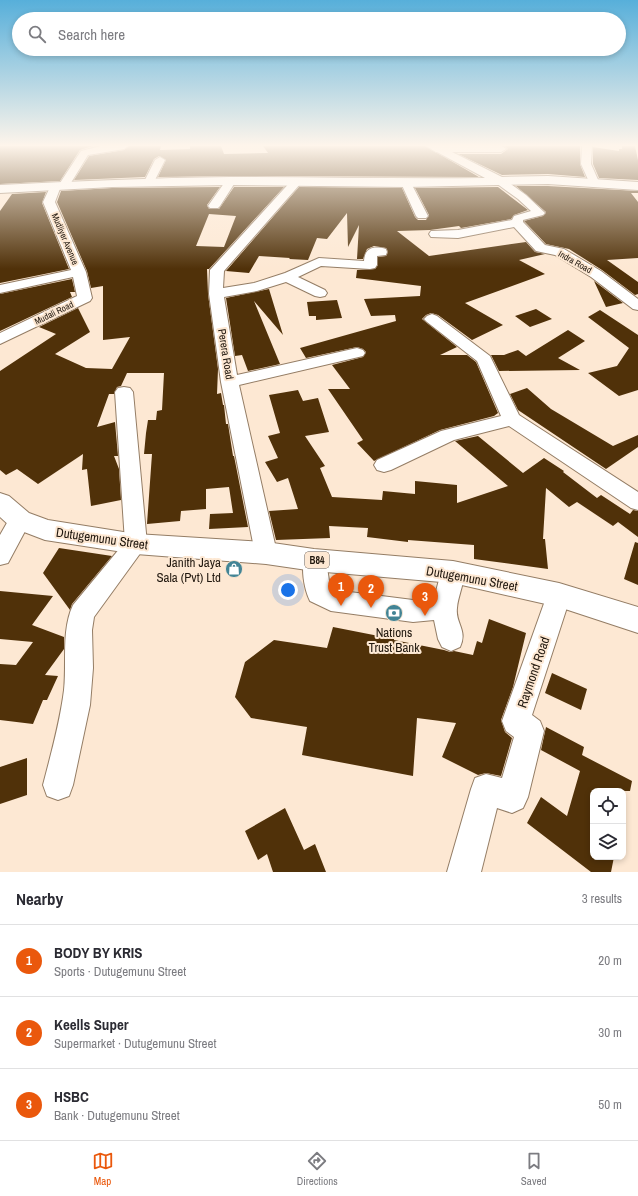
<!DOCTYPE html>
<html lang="en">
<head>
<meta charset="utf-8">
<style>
	:root { --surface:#fff; --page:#f7f7f7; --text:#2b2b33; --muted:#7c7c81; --line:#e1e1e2; --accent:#ea580c }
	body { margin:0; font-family:"Archivo Narrow",sans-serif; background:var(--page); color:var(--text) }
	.controls { position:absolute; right:12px; bottom:12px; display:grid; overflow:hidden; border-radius:8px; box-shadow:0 2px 6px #0003 }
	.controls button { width:36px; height:36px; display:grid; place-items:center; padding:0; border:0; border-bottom:1px solid var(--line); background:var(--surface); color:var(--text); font:20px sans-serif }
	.you { position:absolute; left:288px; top:590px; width:14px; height:14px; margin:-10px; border:3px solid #fff; border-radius:50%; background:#1a73e8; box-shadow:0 0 0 6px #1a73e833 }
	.badge { display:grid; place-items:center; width:26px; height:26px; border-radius:50%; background:var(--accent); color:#fff; font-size:13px; font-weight:700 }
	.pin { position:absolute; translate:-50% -33px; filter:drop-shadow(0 1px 2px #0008) }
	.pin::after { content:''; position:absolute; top:21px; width:14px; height:12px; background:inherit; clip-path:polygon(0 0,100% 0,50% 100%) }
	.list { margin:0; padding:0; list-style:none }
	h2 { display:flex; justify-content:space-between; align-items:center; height:52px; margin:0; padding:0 16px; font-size:17px }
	h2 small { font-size:13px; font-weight:400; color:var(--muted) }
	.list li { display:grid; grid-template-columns:26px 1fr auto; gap:12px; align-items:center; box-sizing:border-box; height:72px; padding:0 16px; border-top:1px solid var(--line) }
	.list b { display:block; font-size:15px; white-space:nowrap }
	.list p { margin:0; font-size:13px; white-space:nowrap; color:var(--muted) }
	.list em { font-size:13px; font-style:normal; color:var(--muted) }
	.icon { flex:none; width:22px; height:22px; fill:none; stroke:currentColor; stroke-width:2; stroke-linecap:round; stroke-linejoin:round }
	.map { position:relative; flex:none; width:638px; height:872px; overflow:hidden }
	.search { position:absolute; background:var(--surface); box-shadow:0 2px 6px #0003; left:12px; right:12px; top:12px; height:44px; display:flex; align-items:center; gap:10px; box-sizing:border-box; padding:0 14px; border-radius:22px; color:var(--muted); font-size:15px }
	.sheet { height:268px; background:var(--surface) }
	nav { display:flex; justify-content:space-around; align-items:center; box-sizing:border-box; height:56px; border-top:1px solid var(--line); background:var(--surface); font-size:11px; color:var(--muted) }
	nav a { display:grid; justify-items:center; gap:2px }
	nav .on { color:var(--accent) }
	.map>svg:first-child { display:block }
</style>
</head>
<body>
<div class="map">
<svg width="638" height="872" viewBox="0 0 638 872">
	<rect width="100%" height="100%" fill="#fde8d3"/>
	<path fill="#503109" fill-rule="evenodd" d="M 0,146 L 93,146 L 80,150 L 60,181 L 0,184 Z
		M 129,146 L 161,146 L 160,150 L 190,149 L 190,146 L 221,146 L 224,154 L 268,153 L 263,146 L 425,146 L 479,177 L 230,176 L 158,177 L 166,160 L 159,156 L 154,159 L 145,177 L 74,180 L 89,156 L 124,150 Z
		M 505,146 L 580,146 L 580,164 L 585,177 L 548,174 L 502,175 L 458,154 L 501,154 L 508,149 Z
		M 622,146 L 635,146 L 638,160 L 638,180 L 599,178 L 593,164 L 593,147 L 619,151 L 619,149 L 622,149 Z
		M 516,186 L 548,186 L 638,191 L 638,193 L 631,193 L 638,202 L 638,258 L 607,260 L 638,282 L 638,294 L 635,295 L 602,270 L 569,249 L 546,244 L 524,221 L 543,216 L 546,212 Z
		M 220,187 L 207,205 L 209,209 L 219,209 L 234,187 L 284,187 L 209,269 L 207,269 L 208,294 L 218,369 L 217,394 L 221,393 L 223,405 L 224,405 L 226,424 L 228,424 L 233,456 L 234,456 L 248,527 L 209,529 L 210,514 L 233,513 L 229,487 L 206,489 L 206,509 L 181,511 L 180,521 L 147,524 L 152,454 L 144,454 L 146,433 L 148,420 L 156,420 L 157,411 L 162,410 L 164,373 L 127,373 L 121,386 L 117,387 L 114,394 L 109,394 L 97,427 L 115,422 L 118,456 L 114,456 L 119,469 L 121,500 L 91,506 L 87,469 L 82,470 L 83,454 L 38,484 L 17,469 L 6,475 L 0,470 L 0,371 L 56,334 L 39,327 L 78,308 L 90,332 L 55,354 L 86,368 L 112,369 L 130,337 L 103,340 L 103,286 L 91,288 L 87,271 L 57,202 L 61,191 L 112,188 ZM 209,214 L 236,216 L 224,247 L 196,246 Z
		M 299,187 L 402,188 L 415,217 L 418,220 L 426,220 L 429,215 L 415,188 L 498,187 L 528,210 L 514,215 L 511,219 L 461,228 L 459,226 L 430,230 L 397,231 L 429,256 L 526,242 L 535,252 L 545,254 L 519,260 L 545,274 L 465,303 L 503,325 L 472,340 L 438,315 L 431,313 L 426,315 L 422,319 L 457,347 L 440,355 L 467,355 L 476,362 L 498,413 L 494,416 L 440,430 L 374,461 L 357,443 L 363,440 L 328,389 L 350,389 L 332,365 L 363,357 L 366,352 L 363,349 L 357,347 L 306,358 L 300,348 L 396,321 L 395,315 L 371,316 L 364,299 L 420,296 L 421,286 L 356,278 L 357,270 L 375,269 L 378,265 L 378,257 L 386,256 L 388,252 L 386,248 L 374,246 L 367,249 L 363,259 L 357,259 L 359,225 L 348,247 L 347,213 L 327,239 L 317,238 L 308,260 L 289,259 L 290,258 L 259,256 L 249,273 L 226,271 Z
		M 46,192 L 42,203 L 69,269 L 0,283 L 0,211 L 12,194 Z
		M 72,279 L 75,292 L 70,292 L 72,297 L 0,331 L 0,294 Z
		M 594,281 L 623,303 L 606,307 Z
		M 269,289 L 283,335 L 254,301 L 280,364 L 248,371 L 242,355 L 235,356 L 226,298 Z
		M 337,300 L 342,318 L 316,320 L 316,316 L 309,316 L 307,302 Z
		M 536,309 L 552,319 L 530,327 L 515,316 Z
		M 600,310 L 638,335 L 638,390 L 619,396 L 588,373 L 617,366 L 629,348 L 588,317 Z
		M 568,330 L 585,341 L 558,358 L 580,370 L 499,371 L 491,355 L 504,355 L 518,350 L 526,356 Z
		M 527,388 L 551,409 L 613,446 L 638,435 L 638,447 L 606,469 L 518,410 L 510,394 Z
		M 298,390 L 303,401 L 318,398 L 329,432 L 305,436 L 325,466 L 320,468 L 332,497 L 382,500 L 383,491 L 415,494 L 415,481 L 457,485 L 457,503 L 508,486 L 455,441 L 478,436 L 523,473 L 544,458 L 564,471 L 563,472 L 597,498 L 601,495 L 630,514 L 633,510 L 638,511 L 638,537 L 618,522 L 613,526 L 577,502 L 569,507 L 546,488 L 543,539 L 545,539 L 548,569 L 474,559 L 474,545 L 408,540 L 408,542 L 367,537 L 368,528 L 329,526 L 330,538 L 276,540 L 269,511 L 298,509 L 288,478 L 277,482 L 265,462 L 278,458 L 268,436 L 280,433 L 269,395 Z
		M 635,542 L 638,543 L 638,585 L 624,579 Z
		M 59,548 L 112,556 L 72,604 L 70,610 L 43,573 Z
		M 0,591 L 53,596 L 32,625 L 64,637 L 64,649 L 45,675 L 58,676 L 47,700 L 43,700 L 33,724 L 0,720 L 0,664 L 16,665 L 33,642 L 0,639 Z
		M 489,619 L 526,633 L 513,687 L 501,720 L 505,732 L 512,738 L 501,776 L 486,773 L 478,775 L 442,757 L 456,723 L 417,718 L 413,776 L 302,755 L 307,727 L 251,718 L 235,697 L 245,662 L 274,640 L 327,648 L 333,627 L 394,639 L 394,640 L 444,650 L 450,652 L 454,651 L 473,655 L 477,641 L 482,643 Z
		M 552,673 L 587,689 L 581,710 L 545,693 Z
		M 546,727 L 584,747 L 582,755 L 632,781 L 630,791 L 593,791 L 593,857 L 614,857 L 611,872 L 591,872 L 527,823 L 541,797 L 567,816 L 580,771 L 541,750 Z
		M 27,758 L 27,795 L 0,804 L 0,767 Z
		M 285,808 L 304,850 L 315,844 L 326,872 L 273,872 L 267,854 L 258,860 L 245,831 Z"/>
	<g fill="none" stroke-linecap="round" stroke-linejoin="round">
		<g stroke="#947d65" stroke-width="2">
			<path id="minor" d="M 101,146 L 128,146 L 124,149 L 88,155 L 69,186 L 61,186 L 55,202 L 86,272 L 92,298 L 90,301 L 0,344 L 0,333 L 77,296 L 73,277 L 0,293 L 0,285 L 71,270 L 43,202 L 52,183 L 60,183 L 81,151 Z
				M 435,146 L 502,146 L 506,149 L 501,152 L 436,152 L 431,149 Z
				M 582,146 L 592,146 L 591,164 L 599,182 L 598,184 L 590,184 L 581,164 Z
				M 160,157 L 165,160 L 153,184 L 145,184 L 144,182 L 155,160 Z
				M 231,178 L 236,181 L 220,206 L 218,208 L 210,208 L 208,206 L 227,179 Z
				M 297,178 L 301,179 L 302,181 L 301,183 L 224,271 L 223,288 L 254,283 L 285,273 L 319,258 L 364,261 C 365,247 374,246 386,249 L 387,252 L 386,255 L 377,256 L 377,265 L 375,268 L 370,269 L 321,266 L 298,277 L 325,290 L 327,293 L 325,296 L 320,297 L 315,296 L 286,282 L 257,291 L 224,297 L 237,375 L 357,348 L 363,350 L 365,353 L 363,356 L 239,385 L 277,553 L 274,560 L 266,562 L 258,560 L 255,553 L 221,382 L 209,294 L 210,270 L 293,179 Z
				M 500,178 L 504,179 L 526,195 L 545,213 L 543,215 L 523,220 L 523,222 L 545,245 L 564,249 L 601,271 L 638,299 L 638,310 L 633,309 L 591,277 L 555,255 L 536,251 L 514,227 L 458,238 L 431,237 L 429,234 L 431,231 L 458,230 L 512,220 L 514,216 L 531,211 L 518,199 L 496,183 L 495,181 L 496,179 Z
				M 406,180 L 411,183 L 428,216 L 426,218 L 418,218 L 416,216 L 401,183 Z
				M 432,314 L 437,316 L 490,356 L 519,415 L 638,492 L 638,510 L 631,508 L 509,426 L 454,440 L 391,470 L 384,472 L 377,470 L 374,465 L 377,460 L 441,431 L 501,416 L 477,361 L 427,322 L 424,319 L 427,316 Z
				M 124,387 L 130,388 L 133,392 L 147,544 L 94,617 L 92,630 L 93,668 L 90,705 L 73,785 L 69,796 L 58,800 L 47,796 L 43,785 C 51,754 60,722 64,690 C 67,662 61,631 73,605 L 125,542 L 115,392 L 118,388 Z
				M 20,512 L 28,514 L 31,520 L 8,563 L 0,565 L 0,535 L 12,514 Z
				M 314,551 L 322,553 L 326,560 L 330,588 L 334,590 L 413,600 L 434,599 L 441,572 L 445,565 L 453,562 L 461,565 C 468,579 458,593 457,608 C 455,623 468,630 460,647 L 451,651 L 442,647 L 438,639 L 434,620 L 413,622 L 331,611 L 310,601 C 304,589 300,566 306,553 Z
				M 559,585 L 568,588 L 571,595 L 532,715 L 540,721 L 544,731 L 528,797 L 523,808 L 512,813 L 497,808 L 481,872 L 447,872 L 471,789 L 475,778 L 486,774 L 502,778 L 514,737 L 506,731 L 502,721 L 547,595 L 550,588 Z"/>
		</g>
		<g stroke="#947d65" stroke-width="2">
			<path id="major" d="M 426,146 L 440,146 L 502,177 L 548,176 L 638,182 L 638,190 L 548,184 L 406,187 L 231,185 L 112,187 L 0,193 L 0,185 C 77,181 153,178 230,177 C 315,177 400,179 485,178 Z
				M 0,493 L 9,496 L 29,513 L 48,520 L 136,534 L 266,542 L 314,549 L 453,561 L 559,583 L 638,607 L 638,633 L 559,607 L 453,583 L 314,571 L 266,564 L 136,554 L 45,540 L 11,527 L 0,517 Z"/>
		</g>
		<use href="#minor" fill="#fff" fill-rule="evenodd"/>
		<use href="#major" fill="#fff" fill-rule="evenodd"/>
	</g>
	<linearGradient id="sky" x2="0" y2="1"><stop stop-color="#57afda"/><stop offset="0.54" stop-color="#fef5eb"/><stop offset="1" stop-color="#fef5eb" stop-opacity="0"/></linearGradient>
	<rect width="638" height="269" fill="url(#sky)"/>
	<defs>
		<g id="shop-disc" transform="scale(0.9)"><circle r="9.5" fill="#428495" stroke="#fde8d3"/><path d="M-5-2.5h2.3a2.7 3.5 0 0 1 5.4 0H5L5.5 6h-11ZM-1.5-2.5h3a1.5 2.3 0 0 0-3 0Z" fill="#fff"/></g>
		<g id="bank-disc" transform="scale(0.9)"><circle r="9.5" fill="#428495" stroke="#fde8d3"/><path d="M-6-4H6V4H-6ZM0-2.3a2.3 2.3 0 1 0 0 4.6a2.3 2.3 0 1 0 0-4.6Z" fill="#fff"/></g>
	</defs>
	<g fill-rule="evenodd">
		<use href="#shop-disc" x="234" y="569"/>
		<use href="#bank-disc" x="394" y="613"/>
	</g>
	<g text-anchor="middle" stroke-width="4" stroke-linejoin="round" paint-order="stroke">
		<g font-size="9" fill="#21180f" stroke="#fde8d3">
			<text transform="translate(65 239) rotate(67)" y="3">Mudliyer Avenue</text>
			<text transform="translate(575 262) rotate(29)" y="3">Indra Road</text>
			<text transform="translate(54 313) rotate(-26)" y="3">Mudali Road</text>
		</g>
		<rect fill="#fde8d3" stroke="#63564a" stroke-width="1" x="305" y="552" width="24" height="16" rx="3"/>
		<g font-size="10" font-weight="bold" fill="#21180f">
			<text x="317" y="564">B84</text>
		</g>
		<g font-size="11" fill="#21180f" stroke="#fde8d3">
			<text transform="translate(226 354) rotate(81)" y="4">Perera Road</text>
		</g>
		<g font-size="13" fill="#21180f" stroke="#fde8d3">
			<text transform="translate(102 538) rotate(8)" y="5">Dutugemunu Street</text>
			<text transform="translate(472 578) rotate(10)" y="5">Dutugemunu Street</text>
			<text transform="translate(533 672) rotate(-71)" y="5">Raymond Road</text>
		</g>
		<g font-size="13" fill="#21180f" stroke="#fde8d3" text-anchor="end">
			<text x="221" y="567">Janith Jaya<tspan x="221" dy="15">Sala (Pvt) Ltd</tspan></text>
			<text x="394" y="637" text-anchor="middle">Nations<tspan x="394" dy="15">Trust Bank</tspan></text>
		</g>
	</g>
</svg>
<div class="controls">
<button><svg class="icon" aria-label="locate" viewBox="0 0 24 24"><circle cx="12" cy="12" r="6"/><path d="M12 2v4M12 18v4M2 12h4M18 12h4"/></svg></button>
<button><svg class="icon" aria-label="layers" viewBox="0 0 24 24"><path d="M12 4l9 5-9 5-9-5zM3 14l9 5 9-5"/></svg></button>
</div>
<div class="you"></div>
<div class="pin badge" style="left:341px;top:606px">1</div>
<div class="pin badge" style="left:371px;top:608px">2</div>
<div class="pin badge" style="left:425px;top:616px">3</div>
<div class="search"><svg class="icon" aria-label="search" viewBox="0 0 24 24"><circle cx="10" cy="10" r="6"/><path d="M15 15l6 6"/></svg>Search here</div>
</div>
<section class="sheet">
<h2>Nearby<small>3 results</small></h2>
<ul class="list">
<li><span class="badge">1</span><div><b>BODY BY KRIS</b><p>Sports · Dutugemunu Street</p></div><em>20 m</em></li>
<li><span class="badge">2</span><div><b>Keells Super</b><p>Supermarket · Dutugemunu Street</p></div><em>30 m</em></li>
<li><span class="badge">3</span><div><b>HSBC</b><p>Bank · Dutugemunu Street</p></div><em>50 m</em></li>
</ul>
</section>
<nav>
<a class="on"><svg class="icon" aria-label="map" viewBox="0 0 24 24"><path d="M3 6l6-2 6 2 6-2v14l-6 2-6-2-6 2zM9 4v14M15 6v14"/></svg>Map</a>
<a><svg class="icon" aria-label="directions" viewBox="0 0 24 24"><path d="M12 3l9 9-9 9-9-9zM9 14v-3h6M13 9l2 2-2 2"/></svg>Directions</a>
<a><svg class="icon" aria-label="saved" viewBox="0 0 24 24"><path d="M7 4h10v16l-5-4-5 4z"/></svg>Saved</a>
</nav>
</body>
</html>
